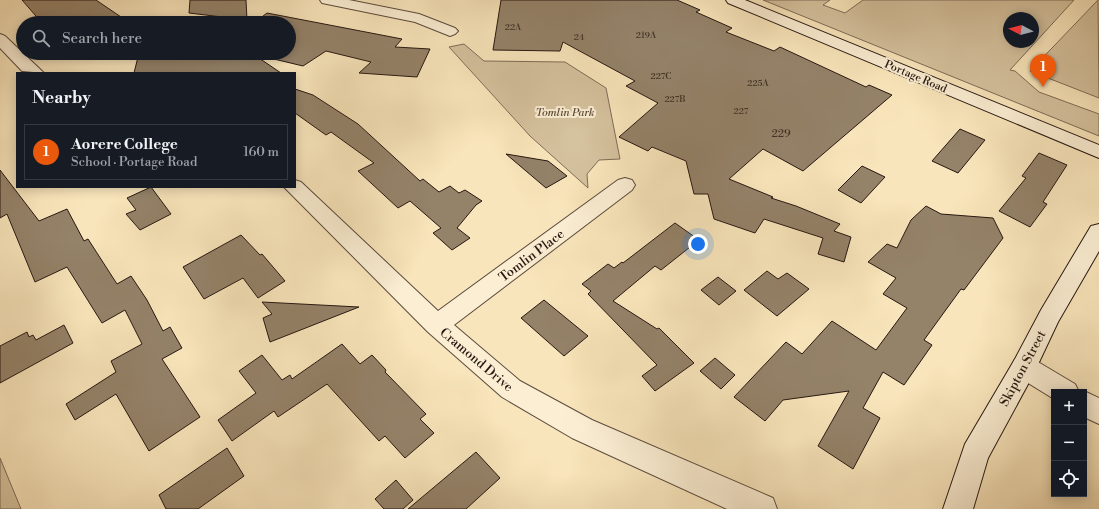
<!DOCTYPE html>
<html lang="en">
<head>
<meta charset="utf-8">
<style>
	:root { --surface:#171b24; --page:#242831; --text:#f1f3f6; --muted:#9ea1a6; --line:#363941; --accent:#ea580c }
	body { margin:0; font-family:"Libre Bodoni",serif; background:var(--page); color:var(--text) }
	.controls { position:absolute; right:12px; bottom:12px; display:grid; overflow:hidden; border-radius:0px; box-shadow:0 2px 10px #0003 }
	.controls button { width:36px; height:36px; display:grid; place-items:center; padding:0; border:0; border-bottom:1px solid var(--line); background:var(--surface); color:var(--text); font:20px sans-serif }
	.compass { position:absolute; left:1003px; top:12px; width:36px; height:36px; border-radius:50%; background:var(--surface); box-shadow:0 2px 10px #0003; rotate:277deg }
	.you { position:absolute; left:698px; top:244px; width:14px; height:14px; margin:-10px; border:3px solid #fff; border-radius:50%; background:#1a73e8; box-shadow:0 0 0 6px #1a73e833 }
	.badge { display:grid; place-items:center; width:26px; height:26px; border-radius:50%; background:var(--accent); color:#fff; font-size:13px; font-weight:700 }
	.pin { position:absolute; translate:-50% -33px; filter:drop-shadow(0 1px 2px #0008) }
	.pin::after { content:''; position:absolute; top:21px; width:14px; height:12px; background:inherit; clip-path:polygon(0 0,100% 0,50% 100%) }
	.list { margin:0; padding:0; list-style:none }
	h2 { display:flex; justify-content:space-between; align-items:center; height:52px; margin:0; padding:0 16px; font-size:17px }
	h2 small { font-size:13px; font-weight:400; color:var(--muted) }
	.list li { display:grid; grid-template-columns:26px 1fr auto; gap:12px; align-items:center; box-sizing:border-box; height:56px; margin:0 8px 8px; padding:0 8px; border:1px solid var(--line); border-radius:0px }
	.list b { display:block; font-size:15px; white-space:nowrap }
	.list p { margin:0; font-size:13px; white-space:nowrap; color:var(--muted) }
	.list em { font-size:13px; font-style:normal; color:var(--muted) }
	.icon { flex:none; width:22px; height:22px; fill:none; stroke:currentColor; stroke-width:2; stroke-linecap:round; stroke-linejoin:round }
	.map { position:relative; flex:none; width:1099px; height:509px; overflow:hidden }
	.search { position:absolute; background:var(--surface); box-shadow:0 2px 10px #0003; left:16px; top:16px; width:280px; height:44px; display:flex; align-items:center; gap:10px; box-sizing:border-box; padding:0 14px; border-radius:22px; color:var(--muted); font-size:15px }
	.panel { position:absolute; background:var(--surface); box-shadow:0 2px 10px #0003; left:16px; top:72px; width:280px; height:116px; border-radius:0px }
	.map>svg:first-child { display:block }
</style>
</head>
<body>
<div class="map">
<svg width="1099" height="509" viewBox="0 0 1099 509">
	<rect width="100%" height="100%" fill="#f9e5bb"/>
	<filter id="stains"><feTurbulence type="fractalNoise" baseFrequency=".005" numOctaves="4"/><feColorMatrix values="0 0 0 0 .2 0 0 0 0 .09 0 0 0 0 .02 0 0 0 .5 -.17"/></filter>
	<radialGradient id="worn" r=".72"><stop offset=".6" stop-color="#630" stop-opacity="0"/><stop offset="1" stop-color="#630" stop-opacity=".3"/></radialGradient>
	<path fill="#d5c29e" stroke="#7e6c58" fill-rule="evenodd" d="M 763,0 L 830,0 L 823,5 L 845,13 L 863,0 L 1074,0 L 1010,70 L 1015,71 L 1039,92 L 1099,114 L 1099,136 ZM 1009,18 L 1033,18 L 1033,42 L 1009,42 Z
		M 1098,0 L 1099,98 L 1030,71 Z
		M 464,44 L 484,61 L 565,62 L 606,88 L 620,159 L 599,160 L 587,174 L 588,188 L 530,136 L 449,47 Z
		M 0,458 L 21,509 L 0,509 Z"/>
	<path fill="#948269" stroke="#261711" d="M 22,0 L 96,0 L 124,19 L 115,23 L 42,23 Z
		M 190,0 L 246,0 L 247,20 L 189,13 Z
		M 501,0 L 677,0 L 700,10 L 696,12 L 732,28 L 726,32 L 774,51 L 780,47 L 866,87 L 869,85 L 892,95 L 803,171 L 763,149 L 729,179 L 773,197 L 771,198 L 796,206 L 840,224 L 834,231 L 851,237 L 844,262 L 818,254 L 823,238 L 764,219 L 755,233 L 714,219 L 708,194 L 694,194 L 686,161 L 652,147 L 648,151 L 619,137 L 658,103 L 626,86 L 635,81 L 563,42 L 560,51 L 493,50 Z
		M 267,13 L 402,39 L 395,47 L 430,49 L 417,77 L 359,73 L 371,62 L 326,51 L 303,66 L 253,54 L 281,73 L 134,73 L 139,53 L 289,53 L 289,23 L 254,23 Z
		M 295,89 L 313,95 L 358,124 L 420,181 L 423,179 L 439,192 L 450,186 L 459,193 L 465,190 L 482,201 L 476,205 L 457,228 L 470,238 L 452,250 L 433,233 L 441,228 L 410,201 L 398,208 L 358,171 L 374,163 L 331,132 L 326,135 L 295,113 Z
		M 960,129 L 985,140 L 958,173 L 932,161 Z
		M 1039,153 L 1067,165 L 1043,202 L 1047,204 L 1030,227 L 999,211 L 1026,178 L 1022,176 Z
		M 506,154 L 548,161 L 567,176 L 546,188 Z
		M 862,166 L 885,177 L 861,203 L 838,190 Z
		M 0,170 L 39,221 L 67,209 L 84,241 L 88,239 L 117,284 L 131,276 L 147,300 L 163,331 L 170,327 L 182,348 L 162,359 L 200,417 L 149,451 L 116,394 L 75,420 L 66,404 L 116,372 L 111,361 L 142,344 L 125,310 L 102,323 L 67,267 L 35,282 L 7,214 L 0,218 Z
		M 151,187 L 171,214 L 140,230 L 126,214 L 136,210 L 127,198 Z
		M 926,206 L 941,214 L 993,218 L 1003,238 L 964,290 L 961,289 L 924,340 L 932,345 L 904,385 L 883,372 L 863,408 L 880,418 L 853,469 L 818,446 L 849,391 L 783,400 L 765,421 L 734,397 L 786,342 L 802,354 L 832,321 L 876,350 L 907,308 L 883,294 L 896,278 L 868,262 L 887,244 L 897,248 L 911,220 Z
		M 675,223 L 699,240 L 661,270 L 655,266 L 613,301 L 657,329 L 659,328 L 694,363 L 655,391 L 642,376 L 657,365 L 588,294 L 591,291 L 582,284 L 608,264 L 614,268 L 622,262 L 623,263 Z
		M 241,235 L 260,255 L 262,254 L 285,281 L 258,298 L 243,278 L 204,299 L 183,267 Z
		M 767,271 L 778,279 L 787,273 L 809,289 L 777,316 L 744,290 Z
		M 718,277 L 736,291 L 719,305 L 701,290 Z
		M 544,300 L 588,336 L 564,356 L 521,318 Z
		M 262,302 L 359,307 L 270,342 L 263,318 L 272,314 Z
		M 64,325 L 73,343 L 0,383 L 0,346 L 27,332 L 29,337 L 33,335 L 36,340 Z
		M 342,344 L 360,364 L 372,355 L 386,370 L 385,372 L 426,414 L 420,419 L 434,433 L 405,458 L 385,436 L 379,441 L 327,384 L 278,417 L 274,411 L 232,441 L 218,420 L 256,393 L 239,371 L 262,355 L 282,380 L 290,375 L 292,379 Z
		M 715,358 L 735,375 L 721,389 L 700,371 Z
		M 227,448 L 244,476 L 198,509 L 166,509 L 159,495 Z
		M 476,452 L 500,478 L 466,509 L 408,509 Z
		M 396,480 L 413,500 L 403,509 L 384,509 L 375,499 Z"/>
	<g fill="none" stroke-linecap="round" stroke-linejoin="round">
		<g stroke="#5b4a3c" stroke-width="2">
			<path id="street" d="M 320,0 L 349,0 L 419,14 L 455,28 L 458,31 L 455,34 L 450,36 L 415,22 L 327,4 L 322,3 Z
				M 0,34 L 5,36 L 44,73 L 22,71 L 0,48 Z
				M 625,178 L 632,180 L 635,185 L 632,190 L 454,325 L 520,381 L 592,420 L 773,498 L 777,509 L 727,509 L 572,438 L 502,397 L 428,332 L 284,187 L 295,187 L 295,180 L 301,182 L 438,311 L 618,180 Z
				M 1024,356 L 1033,359 L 1075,384 L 1079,392 L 1054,392 L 1054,399 L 1015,375 L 1011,367 L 1015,359 Z
				M 1084,391 L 1099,398 L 1099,424 L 1084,417 L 1084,392 L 1081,392 Z"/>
		</g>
		<g stroke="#261711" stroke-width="2">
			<path id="secondary" d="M 726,0 L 745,0 L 1099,145 L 1099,158 L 728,3 Z
				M 1099,224 L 1099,251 L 1058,322 L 1033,375 L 988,458 L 973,509 L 943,509 L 965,444 L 1015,359 L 1041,310 L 1091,226 Z"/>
		</g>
		<use href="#street" fill="#fbeed3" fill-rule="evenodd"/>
		<use href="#secondary" fill="#fbeed3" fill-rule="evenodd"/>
	</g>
	<g text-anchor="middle" stroke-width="4" stroke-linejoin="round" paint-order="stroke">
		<g font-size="9" fill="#423227">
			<text x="513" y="30">22A</text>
			<text x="646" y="38">219A</text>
			<text x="579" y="40">24</text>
			<text x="661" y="79">227C</text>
			<text x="758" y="86">225A</text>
			<text x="675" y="102">227B</text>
			<text x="741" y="114">227</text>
		</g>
		<g font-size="11" fill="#261711" stroke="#fbeed3">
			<text transform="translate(916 76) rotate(23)" y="4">Portage Road</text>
		</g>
		<g font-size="11" font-style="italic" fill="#5b4a3b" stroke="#fbeed3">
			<text x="565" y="116">Tomlin Park</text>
		</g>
		<g font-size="11" fill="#423227">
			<text x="781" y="137">229</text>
		</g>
		<g font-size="13" fill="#261711" stroke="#fbeed3">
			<text transform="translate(531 255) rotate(-37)" y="5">Tomlin Place</text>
			<text transform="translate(477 359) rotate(40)" y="5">Cramond Drive</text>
			<text transform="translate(1022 368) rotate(-62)" y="5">Skipton Street</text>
		</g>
	</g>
	<rect width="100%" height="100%" filter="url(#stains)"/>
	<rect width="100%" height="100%" fill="url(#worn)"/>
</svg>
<div class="controls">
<button>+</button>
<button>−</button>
<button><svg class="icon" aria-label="locate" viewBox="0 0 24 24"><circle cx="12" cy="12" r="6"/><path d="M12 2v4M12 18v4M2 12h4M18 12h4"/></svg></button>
</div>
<svg class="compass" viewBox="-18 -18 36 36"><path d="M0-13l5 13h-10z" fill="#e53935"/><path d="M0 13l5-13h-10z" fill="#9ea1a6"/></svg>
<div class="you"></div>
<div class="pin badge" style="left:1043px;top:87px">1</div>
<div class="search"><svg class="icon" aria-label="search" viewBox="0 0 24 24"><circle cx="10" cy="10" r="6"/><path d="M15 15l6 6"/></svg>Search here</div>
<section class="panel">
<h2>Nearby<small></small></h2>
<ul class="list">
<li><span class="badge">1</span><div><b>Aorere College</b><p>School · Portage Road</p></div><em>160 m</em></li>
</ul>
</section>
</div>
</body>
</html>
